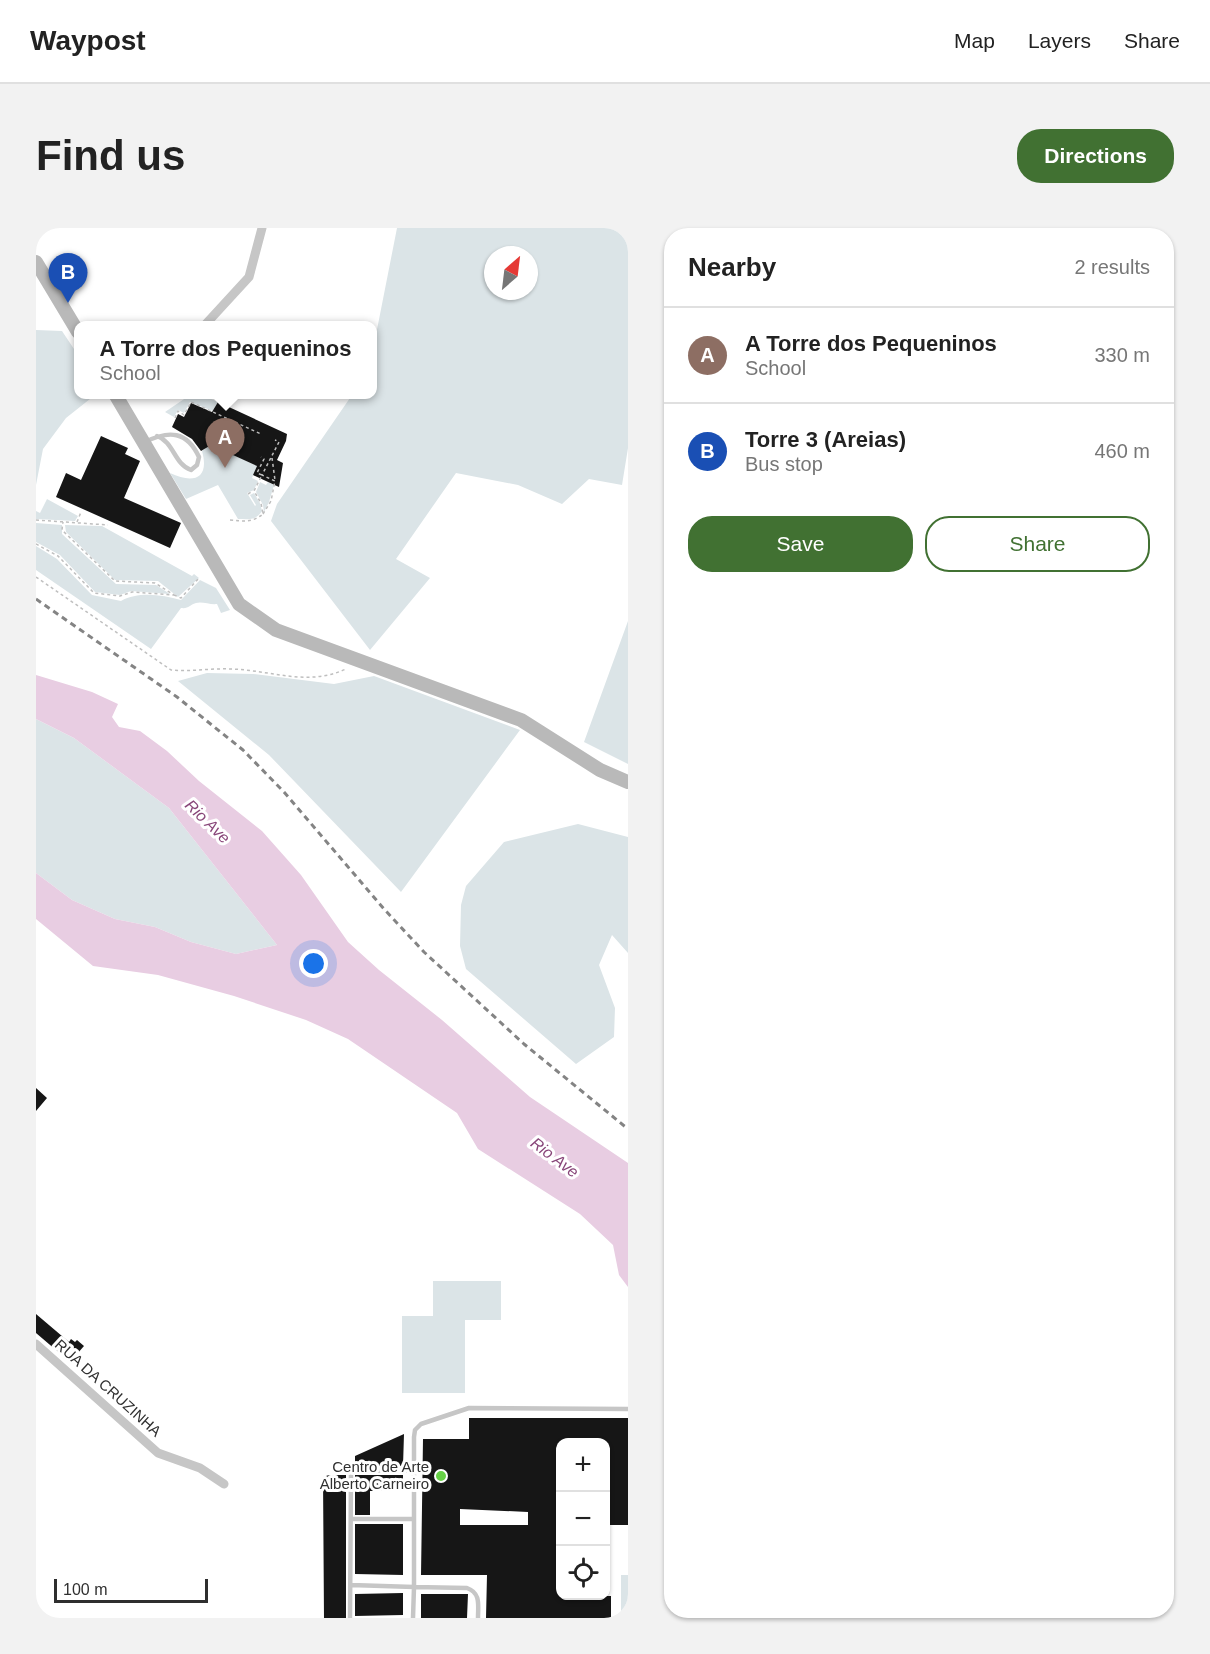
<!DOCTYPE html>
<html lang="en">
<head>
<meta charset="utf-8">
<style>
	:root { --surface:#fff; --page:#f2f2f2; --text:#222; --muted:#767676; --line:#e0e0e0; --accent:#417132 }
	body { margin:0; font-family:Helvetica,sans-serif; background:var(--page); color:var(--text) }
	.controls { position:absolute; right:18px; bottom:18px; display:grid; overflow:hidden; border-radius:12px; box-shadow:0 2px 4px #0004 }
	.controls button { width:54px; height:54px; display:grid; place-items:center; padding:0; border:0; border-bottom:2px solid var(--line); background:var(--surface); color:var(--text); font:30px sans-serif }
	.compass { position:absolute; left:448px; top:18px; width:54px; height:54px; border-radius:50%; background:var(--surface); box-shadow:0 2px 4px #0004; rotate:28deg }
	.scale { position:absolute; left:18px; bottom:15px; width:154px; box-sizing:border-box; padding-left:6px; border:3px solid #2f2f2f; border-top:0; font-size:16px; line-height:21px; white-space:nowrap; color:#2f2f2f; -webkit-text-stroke:4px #fff; paint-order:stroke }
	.you { position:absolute; left:278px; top:736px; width:21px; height:21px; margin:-15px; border:4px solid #fff; border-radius:50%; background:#1a73e8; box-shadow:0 0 0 9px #1a73e833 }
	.badge { display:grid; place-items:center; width:39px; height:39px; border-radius:50%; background:var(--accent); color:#fff; font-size:20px; font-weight:700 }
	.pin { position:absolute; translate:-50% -50px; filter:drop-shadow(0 2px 3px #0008) }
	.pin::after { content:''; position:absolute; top:32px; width:21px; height:18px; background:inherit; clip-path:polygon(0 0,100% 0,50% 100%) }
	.popup { position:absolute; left:38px; top:93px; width:303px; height:78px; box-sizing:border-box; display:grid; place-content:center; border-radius:12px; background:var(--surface); filter:drop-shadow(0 2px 4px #0005); font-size:20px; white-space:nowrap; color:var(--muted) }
	.popup b { font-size:22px; color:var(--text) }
	.popup::after { content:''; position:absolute; left:50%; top:100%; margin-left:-12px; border:12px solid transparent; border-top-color:var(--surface) }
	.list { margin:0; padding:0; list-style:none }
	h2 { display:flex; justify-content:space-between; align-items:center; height:78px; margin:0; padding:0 24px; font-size:26px }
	h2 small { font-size:20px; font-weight:400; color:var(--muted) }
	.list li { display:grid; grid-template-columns:39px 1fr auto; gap:18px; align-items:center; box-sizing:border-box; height:96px; padding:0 24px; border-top:2px solid var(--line) }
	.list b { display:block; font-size:22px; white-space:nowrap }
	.list p { margin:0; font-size:20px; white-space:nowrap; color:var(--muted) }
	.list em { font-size:20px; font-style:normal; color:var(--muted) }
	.actions { display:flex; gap:12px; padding:18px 24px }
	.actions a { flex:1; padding:14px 0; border:2px solid var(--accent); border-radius:24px; text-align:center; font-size:21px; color:var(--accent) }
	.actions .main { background:var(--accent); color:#fff }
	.icon { flex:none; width:33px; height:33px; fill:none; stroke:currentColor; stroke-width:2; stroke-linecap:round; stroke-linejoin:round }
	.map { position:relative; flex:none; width:592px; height:1390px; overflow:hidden; border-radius:24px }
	header { display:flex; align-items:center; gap:36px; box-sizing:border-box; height:84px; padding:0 30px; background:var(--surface); border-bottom:2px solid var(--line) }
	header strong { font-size:28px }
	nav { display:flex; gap:33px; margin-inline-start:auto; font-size:21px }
	.intro { display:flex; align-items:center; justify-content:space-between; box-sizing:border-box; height:144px; padding:0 36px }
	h1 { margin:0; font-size:42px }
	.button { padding:15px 27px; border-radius:24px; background:var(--accent); color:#fff; font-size:21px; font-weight:700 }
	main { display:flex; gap:36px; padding:0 36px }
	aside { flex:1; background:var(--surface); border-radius:24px; box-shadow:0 2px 4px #0004 }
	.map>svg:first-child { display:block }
</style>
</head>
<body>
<header>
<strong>Waypost</strong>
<nav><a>Map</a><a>Layers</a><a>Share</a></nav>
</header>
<div class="intro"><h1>Find us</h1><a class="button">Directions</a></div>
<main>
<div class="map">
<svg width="592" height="1390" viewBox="0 0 592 1390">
	<rect width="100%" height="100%" fill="#fff"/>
	<path fill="#dbe4e7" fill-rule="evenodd" d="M 361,0 L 592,0 L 592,220 L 586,257 L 553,251 L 526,276 L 482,257 L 420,245 L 360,331 L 394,350 L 334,422 L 235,293 L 241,276 L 316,167 L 336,166 L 336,127 ZM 457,27 L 493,27 L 493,63 L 457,63 Z
		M 0,102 L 26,103 L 42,127 L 42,166 L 59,167 L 30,190 L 7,221 L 0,257 Z
		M 154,167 L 166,167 L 182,174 L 177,183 L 154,174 L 148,185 L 142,182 L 138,189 L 129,184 Z
		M 167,213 L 221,238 L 216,250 L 222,253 L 218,262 L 211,265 L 219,278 L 220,277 L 214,267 L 218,265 L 224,275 L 226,283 C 220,293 212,291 202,291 L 182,257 L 150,271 L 134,245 C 157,256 174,251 166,223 L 171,219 Z
		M 224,254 L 230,257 L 232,254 L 238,257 L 233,274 L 228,284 L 227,277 L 220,264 Z
		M 11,271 L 42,288 L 39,293 L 0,291 L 0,283 L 4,285 Z
		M 0,295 L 26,297 L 26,306 L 80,356 L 120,357 L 134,366 L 95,363 L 84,367 L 59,364 L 24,327 L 0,314 Z
		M 29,297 L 66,298 L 156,348 L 158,346 L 163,350 L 142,369 L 122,353 L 79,352 L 30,304 Z
		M 0,318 L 21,331 L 56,367 L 85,373 C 103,363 126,367 145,372 L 164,352 L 180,360 L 194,382 L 185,385 L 181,376 C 174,377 166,373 160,375 C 153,377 153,381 145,380 L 115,421 L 0,342 Z
		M 592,393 L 592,536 L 548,514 Z
		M 171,445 L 217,446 L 298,456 L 338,448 L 484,502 L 365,664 L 233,527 L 142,453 Z
		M 0,491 L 38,510 L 133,580 L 241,717 L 200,726 L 155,714 L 119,699 L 79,691 L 36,672 L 0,645 Z
		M 542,596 L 592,609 L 592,725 L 576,707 L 563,737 L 579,780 L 578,809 L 540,836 L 430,741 L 424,718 L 425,677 L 430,658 L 468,614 Z
		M 397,1053 L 465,1053 L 465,1092 L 429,1092 L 429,1165 L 366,1165 L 366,1088 L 397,1088 Z
		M 585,1347 L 592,1347 L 592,1390 L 585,1390 Z"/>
	<path fill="#e8cde2" d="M 0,447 L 56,464 L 82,476 L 76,489 L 83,499 L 104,503 L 131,523 L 163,553 L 226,603 L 265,647 L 312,714 L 343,742 L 406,792 L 494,869 L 592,935 L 592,1059 L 583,1047 L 577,1017 L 544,986 L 442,921 L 421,885 L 312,811 L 270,792 L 198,768 L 122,747 L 57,738 L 0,691 L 0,645 L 36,672 L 79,691 L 119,699 L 155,714 L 200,726 L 241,717 L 133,580 L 38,510 L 0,491 Z"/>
	<path fill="#161616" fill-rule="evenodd" d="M 182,174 L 251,206 L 250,213 L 241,232 L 247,235 L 243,259 L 217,247 L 221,238 L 175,217 L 165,223 L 156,211 L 136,199 L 142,186 L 148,189 L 155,175 L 176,184 Z
		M 65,208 L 92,220 L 89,226 L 104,233 L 88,270 L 145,295 L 134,320 L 20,269 L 30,245 L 45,252 Z
		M 0,860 L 11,870 L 0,883 Z
		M 0,1086 L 33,1114 L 35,1111 L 39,1114 L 41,1112 L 48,1118 L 34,1134 L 0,1105 Z
		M 433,1190 L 592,1190 L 592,1297 L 570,1297 L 570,1215 L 525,1215 L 525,1368 L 575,1368 L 575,1390 L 450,1390 L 451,1347 L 385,1347 L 387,1211 L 433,1211 ZM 424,1281 L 492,1284 L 492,1297 L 424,1297 Z
		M 368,1206 L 367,1238 L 319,1238 L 319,1228 Z
		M 293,1247 L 310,1247 L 310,1390 L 288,1390 L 287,1249 Z
		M 319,1247 L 367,1247 L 367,1263 L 334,1263 L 334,1287 L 319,1287 Z
		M 319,1296 L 367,1296 L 367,1347 L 319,1346 Z
		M 367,1365 L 367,1387 L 319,1388 L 319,1366 Z
		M 385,1366 L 432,1366 L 431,1390 L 385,1390 Z"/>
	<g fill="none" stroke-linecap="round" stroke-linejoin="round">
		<path stroke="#bfbfbf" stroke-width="1.5" stroke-dasharray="3 3" stroke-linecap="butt" d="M 139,190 L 142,183 L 148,187 L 155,174 L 225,206
			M 236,230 L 239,252
			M 212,266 L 217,263
			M 227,286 L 235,273 L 239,253 L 226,247 L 243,214 L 239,212
			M 0,292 L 72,297
			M 194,292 C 207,293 216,295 227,286 L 225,275 L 218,263 L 226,247 L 221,245 L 228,231 L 225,229
			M 41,294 L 45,284
			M 0,316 L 22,328 L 58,365 L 84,368 L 96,364 L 138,367 L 119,355 L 79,353 L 26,302 L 27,294
			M 0,349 L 135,442 C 155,444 175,440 195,441 C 235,442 271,459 310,441
			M 138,367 L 145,370 L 163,350"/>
		<path stroke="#c6c6c6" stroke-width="4.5" d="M 109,214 C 133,202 151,203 163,229 L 161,237 L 155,242 C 138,236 138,214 121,208
			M 315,1291 L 378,1291
			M 315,1357 L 378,1359 L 378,1209 L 379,1202 L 385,1196 L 433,1180 L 592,1181
			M 314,1390 L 315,1243 L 378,1242
			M 377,1390 L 378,1359 L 431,1360 C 445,1365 442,1377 442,1390"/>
		<path stroke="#c6c6c6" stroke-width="9" d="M 168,98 L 213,49 L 226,0
			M 0,1116 L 122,1225 L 164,1240 L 188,1256"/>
		<path stroke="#b9b9b9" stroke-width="14" d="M 0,34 L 42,104
			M 79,166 L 203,376 L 240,402 L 485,492 L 564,542 L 592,554"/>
		<path stroke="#848484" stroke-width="3" stroke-dasharray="6 4.5" stroke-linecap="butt" d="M 0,371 L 141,469 L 207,522 L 248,564 L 348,681 L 388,724 L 488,816 L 592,901"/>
	</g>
	<circle fill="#66d146" stroke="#fff" stroke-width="2" cx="405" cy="1248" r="6"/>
	<g text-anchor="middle" stroke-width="6" stroke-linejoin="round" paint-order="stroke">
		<g font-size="15" fill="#2f2f2f" stroke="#fff">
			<text transform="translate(72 1160) rotate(42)" y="5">RUA DA CRUZINHA</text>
		</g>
		<g font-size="15" fill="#2f2f2f" stroke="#fff" text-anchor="end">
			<text x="393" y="1244">Centro de Arte<tspan x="393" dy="17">Alberto Carneiro</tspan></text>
		</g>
		<g font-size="16" font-style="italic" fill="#884679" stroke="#fff">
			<text transform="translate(172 593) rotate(44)" y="6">Rio Ave</text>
			<text transform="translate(519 929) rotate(37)" y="6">Rio Ave</text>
		</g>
	</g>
</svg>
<div class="controls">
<button>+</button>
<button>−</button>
<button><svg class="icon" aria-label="locate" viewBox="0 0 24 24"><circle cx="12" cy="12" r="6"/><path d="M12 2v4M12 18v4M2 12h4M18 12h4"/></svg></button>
</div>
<svg class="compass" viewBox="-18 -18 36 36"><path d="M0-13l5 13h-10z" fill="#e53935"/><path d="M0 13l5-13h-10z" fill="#767676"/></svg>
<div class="scale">100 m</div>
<div class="you"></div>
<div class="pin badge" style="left:189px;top:240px;background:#8d6e63">A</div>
<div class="popup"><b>A Torre dos Pequeninos</b>School</div>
<div class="pin badge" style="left:32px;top:75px;background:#1a4fb4">B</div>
</div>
<aside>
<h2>Nearby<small>2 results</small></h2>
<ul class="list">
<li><span class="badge" style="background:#8d6e63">A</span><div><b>A Torre dos Pequeninos</b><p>School</p></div><em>330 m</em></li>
<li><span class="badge" style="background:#1a4fb4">B</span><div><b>Torre 3 (Areias)</b><p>Bus stop</p></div><em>460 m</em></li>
</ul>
<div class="actions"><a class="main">Save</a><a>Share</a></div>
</aside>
</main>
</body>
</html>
